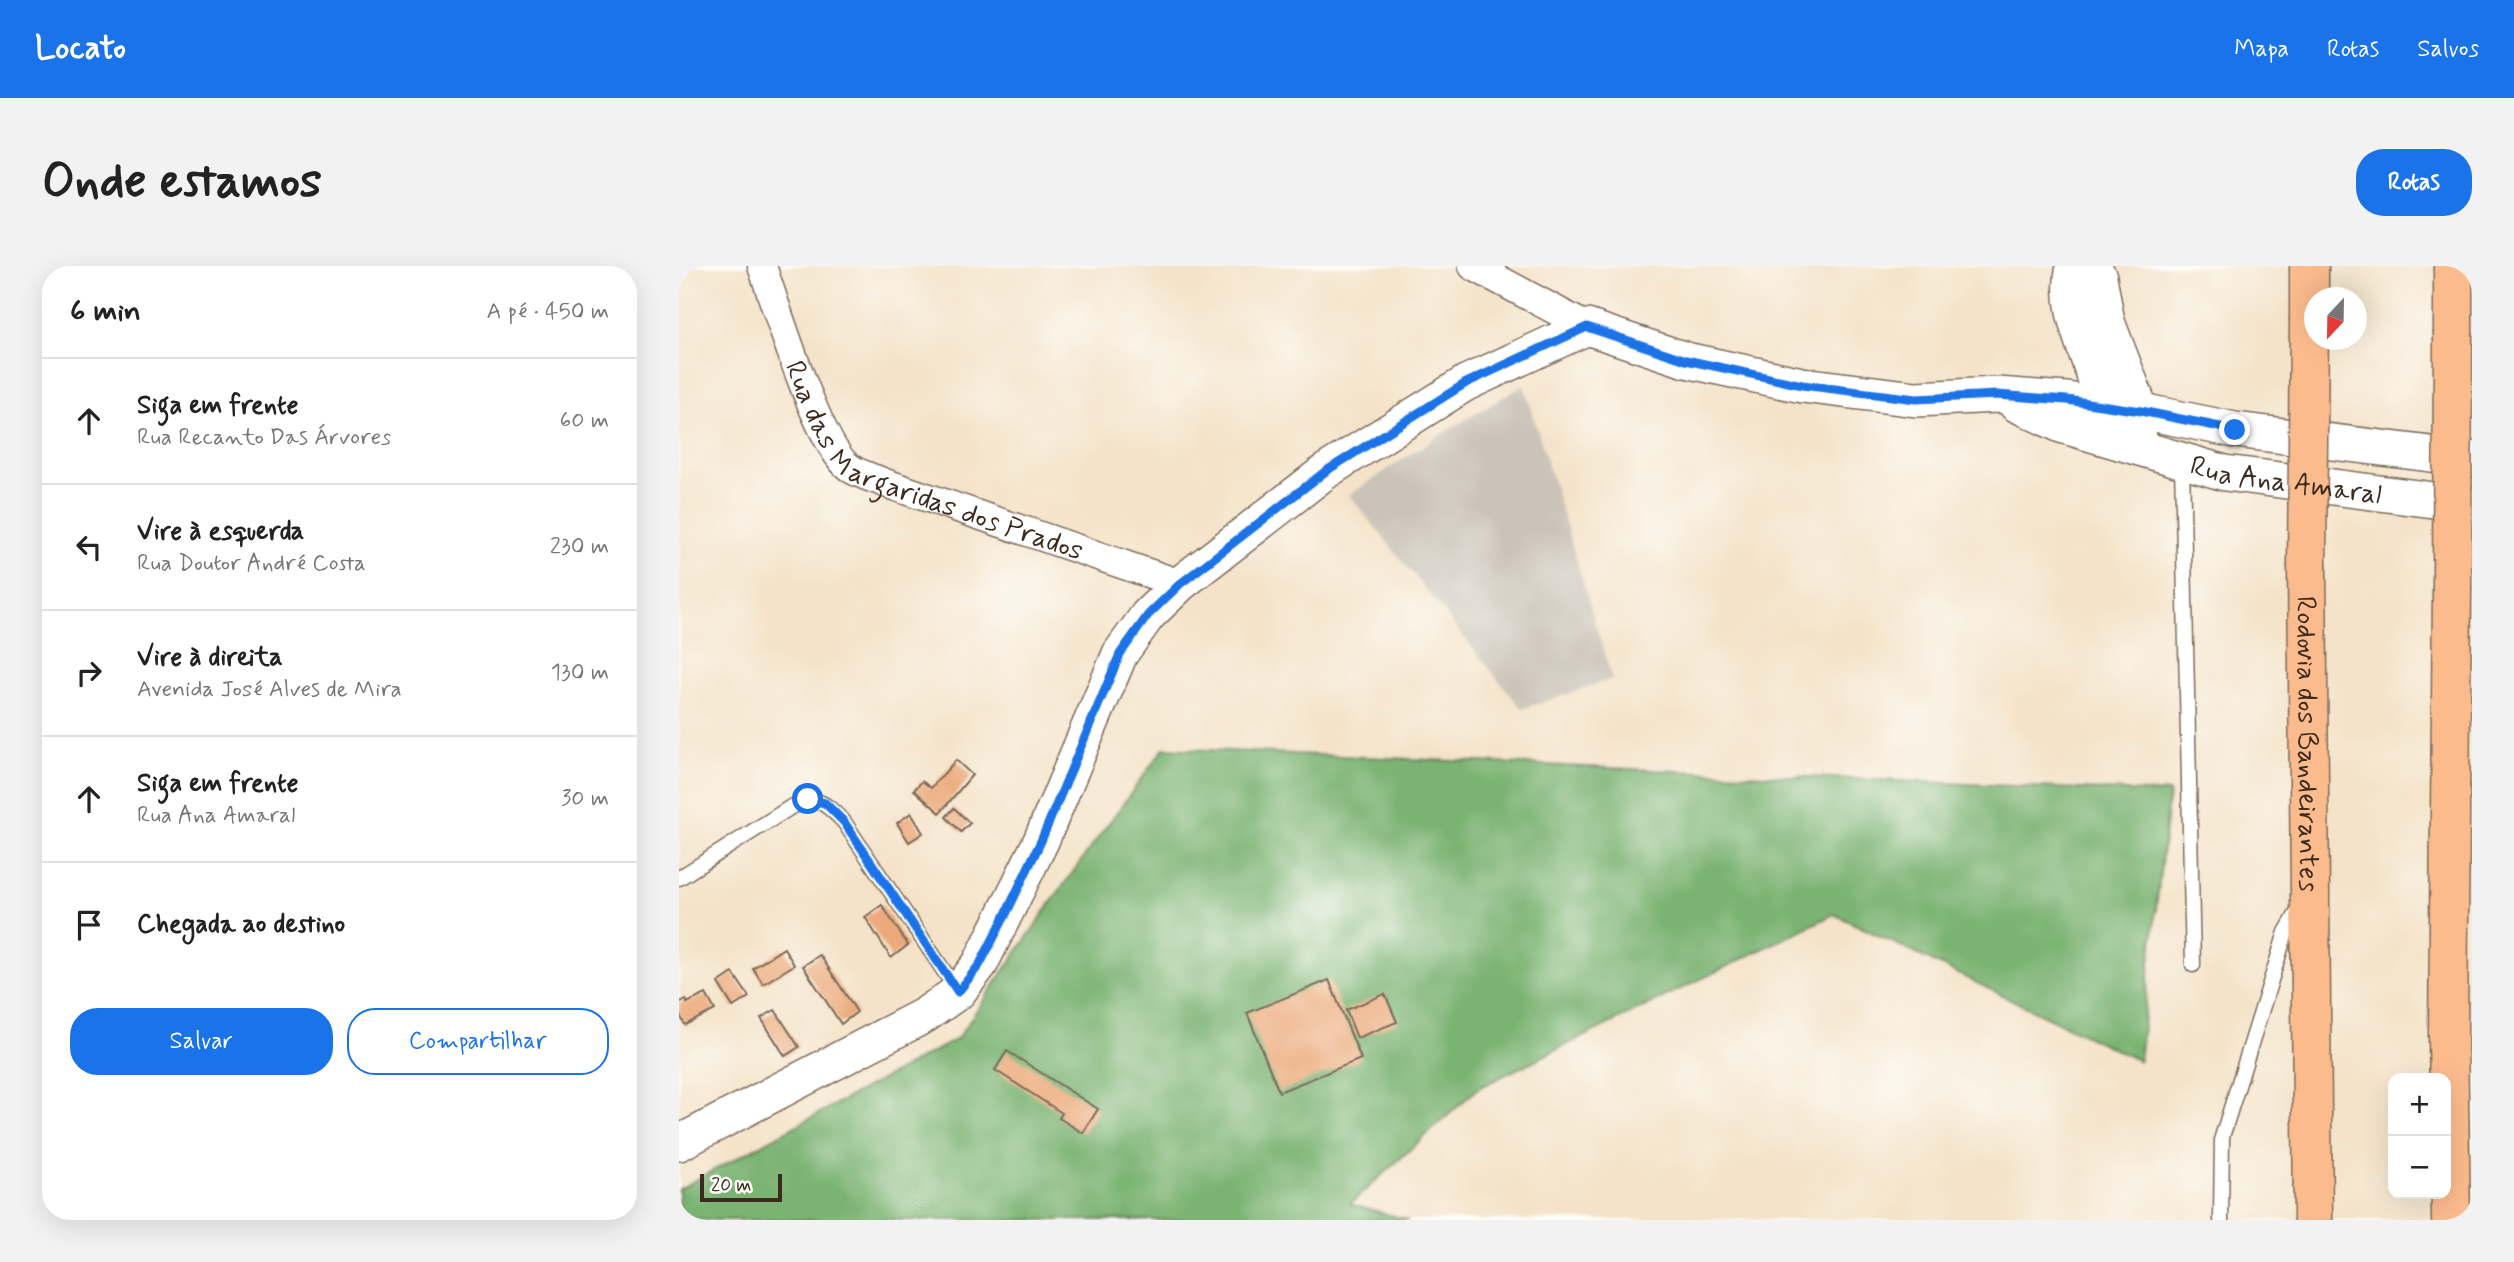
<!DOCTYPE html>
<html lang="pt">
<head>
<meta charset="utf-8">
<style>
	:root { --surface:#fff; --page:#f2f2f2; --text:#222; --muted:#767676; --line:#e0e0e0; --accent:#1a73e8 }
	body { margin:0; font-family:Mynerve,sans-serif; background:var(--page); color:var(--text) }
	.controls { position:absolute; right:21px; bottom:21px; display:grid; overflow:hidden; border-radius:14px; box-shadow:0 7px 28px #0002 }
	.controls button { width:63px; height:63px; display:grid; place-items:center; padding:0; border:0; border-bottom:2px solid var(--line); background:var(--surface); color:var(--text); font:35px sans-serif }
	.compass { position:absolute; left:1625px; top:21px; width:63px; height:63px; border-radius:50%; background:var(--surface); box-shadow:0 7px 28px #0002; rotate:202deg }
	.scale { position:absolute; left:21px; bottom:18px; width:82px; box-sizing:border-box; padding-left:7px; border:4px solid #3b2a1e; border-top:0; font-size:19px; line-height:24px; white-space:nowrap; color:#3b2a1e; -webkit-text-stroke:5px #fdfcf7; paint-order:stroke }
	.stop { position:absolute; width:21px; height:21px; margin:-16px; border:5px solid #1a73e8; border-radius:50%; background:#fff }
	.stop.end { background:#1a73e8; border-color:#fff; box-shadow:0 2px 7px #0008 }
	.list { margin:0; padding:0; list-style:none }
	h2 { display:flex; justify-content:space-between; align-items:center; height:91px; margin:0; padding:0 28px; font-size:30px }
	h2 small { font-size:23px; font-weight:400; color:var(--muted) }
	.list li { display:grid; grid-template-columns:46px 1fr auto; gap:21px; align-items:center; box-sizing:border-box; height:126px; padding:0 28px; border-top:2px solid var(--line) }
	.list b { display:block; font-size:26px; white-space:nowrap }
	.list p { margin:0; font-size:23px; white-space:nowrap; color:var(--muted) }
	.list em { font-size:23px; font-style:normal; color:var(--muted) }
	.actions { display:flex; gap:14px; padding:21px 28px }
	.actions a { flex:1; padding:16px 0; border:2px solid var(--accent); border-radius:28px; text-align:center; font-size:24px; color:var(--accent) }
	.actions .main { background:var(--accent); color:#fff }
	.icon { flex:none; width:38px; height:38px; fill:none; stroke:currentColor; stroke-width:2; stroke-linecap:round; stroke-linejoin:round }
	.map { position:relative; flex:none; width:1793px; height:954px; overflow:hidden; border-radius:28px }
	header { display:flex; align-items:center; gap:42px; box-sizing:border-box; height:98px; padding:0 35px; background:var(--accent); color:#fff }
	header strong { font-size:33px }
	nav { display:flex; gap:38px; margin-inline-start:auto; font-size:24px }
	.intro { display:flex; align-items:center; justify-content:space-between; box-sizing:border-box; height:168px; padding:0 42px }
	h1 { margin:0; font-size:49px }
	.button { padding:18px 32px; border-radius:28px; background:var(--accent); color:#fff; font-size:24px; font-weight:700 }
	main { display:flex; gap:42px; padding:0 42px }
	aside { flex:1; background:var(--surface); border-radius:28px; box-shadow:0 7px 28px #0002 }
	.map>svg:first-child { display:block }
</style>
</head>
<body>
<header>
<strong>Locato</strong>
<nav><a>Mapa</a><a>Rotas</a><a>Salvos</a></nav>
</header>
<div class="intro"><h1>Onde estamos</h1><a class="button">Rotas</a></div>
<main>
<aside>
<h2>6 min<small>A pé · 450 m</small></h2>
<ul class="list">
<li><svg class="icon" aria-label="ahead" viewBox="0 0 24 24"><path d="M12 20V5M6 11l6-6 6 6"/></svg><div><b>Siga em frente</b><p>Rua Recanto Das Árvores</p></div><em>60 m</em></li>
<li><svg class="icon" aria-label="left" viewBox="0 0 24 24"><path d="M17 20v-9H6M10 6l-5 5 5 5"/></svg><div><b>Vire à esquerda</b><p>Rua Doutor André Costa</p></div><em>230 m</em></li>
<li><svg class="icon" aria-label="right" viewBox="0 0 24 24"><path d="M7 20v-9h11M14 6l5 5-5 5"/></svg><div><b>Vire à direita</b><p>Avenida José Alves de Mira</p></div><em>130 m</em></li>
<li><svg class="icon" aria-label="ahead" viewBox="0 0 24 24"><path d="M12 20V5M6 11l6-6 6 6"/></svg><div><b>Siga em frente</b><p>Rua Ana Amaral</p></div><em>30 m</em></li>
<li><svg class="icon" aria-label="arrive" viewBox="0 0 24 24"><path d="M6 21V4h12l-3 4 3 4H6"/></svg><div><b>Chegada ao destino</b></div></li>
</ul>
<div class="actions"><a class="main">Salvar</a><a>Compartilhar</a></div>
</aside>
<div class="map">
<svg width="1793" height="954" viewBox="0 0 1793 954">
	<rect width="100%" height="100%" fill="#fdfcf7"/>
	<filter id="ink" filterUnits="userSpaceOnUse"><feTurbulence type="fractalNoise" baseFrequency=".0143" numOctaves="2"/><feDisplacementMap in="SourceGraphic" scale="14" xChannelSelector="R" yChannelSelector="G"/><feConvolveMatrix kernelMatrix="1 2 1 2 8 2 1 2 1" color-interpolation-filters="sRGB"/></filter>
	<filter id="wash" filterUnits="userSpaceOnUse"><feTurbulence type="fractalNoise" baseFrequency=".00686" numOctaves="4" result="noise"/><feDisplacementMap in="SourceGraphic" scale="28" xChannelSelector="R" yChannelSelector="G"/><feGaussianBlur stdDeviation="1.57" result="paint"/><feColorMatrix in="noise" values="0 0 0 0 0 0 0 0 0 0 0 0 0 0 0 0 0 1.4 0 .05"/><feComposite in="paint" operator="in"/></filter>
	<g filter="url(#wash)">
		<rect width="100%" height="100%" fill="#f4e3c9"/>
		<path fill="#cbc3b8" d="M 845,119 L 933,413 L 843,443 L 670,229 L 761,169 Z"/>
		<path fill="#7ab372" stroke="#5a6e48" stroke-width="2" d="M 485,482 L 1490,527 L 1460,795 L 1155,648 L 799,822 L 671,938 L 729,954 L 0,954 L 0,923 L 278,773 L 383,621 Z"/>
		<g id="blocks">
			<path fill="#ecaa7b" d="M 277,494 L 293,509 L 261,547 L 235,524 L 243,515 L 252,522 Z
				M 275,542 L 291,557 L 282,566 L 267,551 Z
				M 232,547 L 244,567 L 230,576 L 218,557 Z
				M 203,639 L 229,679 L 212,692 L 186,651 Z
				M 105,682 L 115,699 L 84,718 L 74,702 Z
				M 141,689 L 178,746 L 162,758 L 124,700 Z
				M 54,707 L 70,731 L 54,741 L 39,717 Z
				M 650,714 L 682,793 L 600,826 L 568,747 Z
				M 27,728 L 36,744 L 6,759 L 0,747 L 0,737 L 7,733 L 8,737 Z
				M 706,728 L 718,756 L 678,772 L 667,744 Z
				M 96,744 L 120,781 L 106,790 L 82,752 Z
				M 328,785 L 419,843 L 404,867 L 380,852 L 383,847 L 316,804 Z"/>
		</g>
	</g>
	<g filter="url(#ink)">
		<use href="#blocks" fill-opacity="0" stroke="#7c6b5a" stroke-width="2"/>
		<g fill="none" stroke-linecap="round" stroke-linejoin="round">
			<g stroke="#7c6b5a" stroke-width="17">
				<path id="service" d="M 1503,196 L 1514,699
					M 0,612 L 112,541 C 140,529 145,536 165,556 L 279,726
					M 1542,954 L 1543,871 L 1607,666 L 1621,642"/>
			</g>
			<g stroke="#7c6b5a" stroke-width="31">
				<g id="minor">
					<path id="s1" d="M 83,0 C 97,40 140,182 171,202 C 181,209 195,212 206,217 L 501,318"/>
					<path d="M 794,0 L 908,61"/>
				</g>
			</g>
			<g stroke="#7c6b5a" stroke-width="38">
				<g id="tertiary">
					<path d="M 1395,0 C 1382,55 1424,104 1425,158"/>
					<path d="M 1414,0 L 1420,11 L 1428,56 L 1462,145 L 1460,163"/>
					<path id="s2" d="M 1337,138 L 1382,159 L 1546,207 L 1793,239"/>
					<path d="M 0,877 L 246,749 L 279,726 L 301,698 L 362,575 L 441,388 L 469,349 L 501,318 L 647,205 L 787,117 L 908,61 L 1007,94 L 1123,119 L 1237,133 L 1318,129 L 1388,134 L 1462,145 L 1556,164 L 1793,193"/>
				</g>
			</g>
			<g stroke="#7c6b5a" stroke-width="41">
				<g id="motorway">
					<path d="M 1630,52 L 1630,0"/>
					<path d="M 1774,65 L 1774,0"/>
					<path id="s3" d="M 1628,301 L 1634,954"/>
					<path d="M 1772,954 L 1769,770 L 1773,325"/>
				</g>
			</g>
			<use href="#service" stroke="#fff" stroke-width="14"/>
			<use href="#minor" stroke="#fff" stroke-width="28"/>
			<use href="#tertiary" stroke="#fff" stroke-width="35"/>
			<use href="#motorway" stroke="#fbbb8d" stroke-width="38"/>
			<g stroke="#7c6b5a" stroke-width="41" stroke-linecap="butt">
				<path id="motorway-bridge" d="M 1628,301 L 1630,52
					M 1773,325 L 1774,65"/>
			</g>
			<use href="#motorway-bridge" stroke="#fbbb8d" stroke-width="38"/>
		</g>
	</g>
	<g fill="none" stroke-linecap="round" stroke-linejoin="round" filter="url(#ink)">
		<path stroke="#1a73e8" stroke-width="9" d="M 129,533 L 146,537 L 165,556 L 279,726 L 301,698 L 326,650 L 362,575 L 441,388 L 469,349 L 501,318 L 647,205 L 787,117 L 908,61 L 1007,94 L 1123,119 L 1237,133 L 1318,129 L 1388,134 L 1462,145 L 1556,164"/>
	</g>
	<g text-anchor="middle" stroke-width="7" stroke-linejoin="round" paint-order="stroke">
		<g font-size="28" fill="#3b2a1e" stroke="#fdfcf7">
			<text dy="10" stroke="none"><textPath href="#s1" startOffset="285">Rua das Margaridas dos Prados</textPath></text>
			<text dy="10" stroke="none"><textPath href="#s2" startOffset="282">Rua Ana Amaral</textPath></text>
			<text dy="10" stroke="none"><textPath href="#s3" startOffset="177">Rodovia dos Bandeirantes</textPath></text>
		</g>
	</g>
</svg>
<div class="controls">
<button>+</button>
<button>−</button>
</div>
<svg class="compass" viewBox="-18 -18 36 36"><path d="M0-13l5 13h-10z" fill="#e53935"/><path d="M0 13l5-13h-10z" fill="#767676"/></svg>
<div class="scale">20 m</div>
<div class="stop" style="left:129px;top:533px"></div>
<div class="stop end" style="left:1556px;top:164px"></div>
</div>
</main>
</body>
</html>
